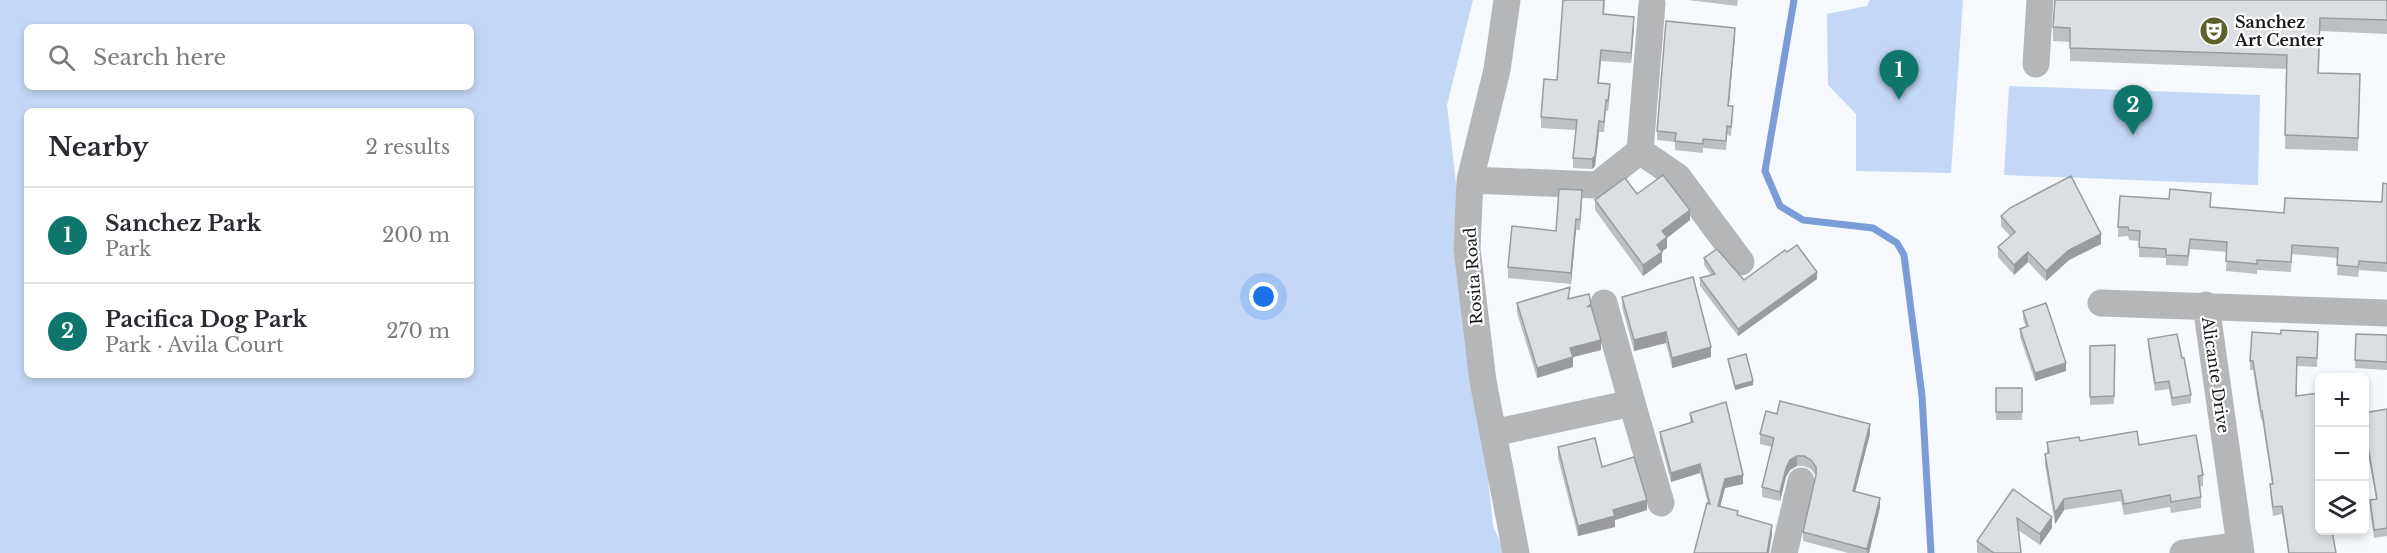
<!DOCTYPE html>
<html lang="en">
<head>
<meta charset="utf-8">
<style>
	:root { --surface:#fff; --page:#f7f7f7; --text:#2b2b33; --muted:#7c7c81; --line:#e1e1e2; --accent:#0f766e }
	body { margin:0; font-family:"Libre Baskerville",serif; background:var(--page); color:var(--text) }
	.controls { position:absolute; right:18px; bottom:18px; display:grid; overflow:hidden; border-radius:9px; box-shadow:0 3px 9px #0003 }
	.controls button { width:54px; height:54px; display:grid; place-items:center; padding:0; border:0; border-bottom:2px solid var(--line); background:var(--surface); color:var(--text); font:30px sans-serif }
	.you { position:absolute; left:1264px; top:297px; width:21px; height:21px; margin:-15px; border:4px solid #fff; border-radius:50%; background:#1a73e8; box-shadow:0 0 0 9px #1a73e833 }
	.badge { display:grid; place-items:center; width:39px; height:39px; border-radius:50%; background:var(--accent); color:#fff; font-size:20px; font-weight:700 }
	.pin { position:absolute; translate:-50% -50px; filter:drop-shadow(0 2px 3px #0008) }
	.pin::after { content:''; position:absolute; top:32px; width:21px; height:18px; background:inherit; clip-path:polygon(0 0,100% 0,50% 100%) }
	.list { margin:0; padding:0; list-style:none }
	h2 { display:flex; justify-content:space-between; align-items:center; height:78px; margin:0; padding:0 24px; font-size:26px }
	h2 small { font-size:20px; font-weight:400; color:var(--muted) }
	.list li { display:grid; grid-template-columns:39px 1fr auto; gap:18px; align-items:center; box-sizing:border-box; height:96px; padding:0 24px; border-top:2px solid var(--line) }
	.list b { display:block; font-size:22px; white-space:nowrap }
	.list p { margin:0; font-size:20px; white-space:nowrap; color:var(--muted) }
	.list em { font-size:20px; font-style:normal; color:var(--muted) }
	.icon { flex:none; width:33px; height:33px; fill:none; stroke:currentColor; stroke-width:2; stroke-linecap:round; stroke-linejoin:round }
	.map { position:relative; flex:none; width:2387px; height:553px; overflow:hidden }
	.search { position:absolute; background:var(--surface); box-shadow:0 3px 9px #0003; left:24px; top:24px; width:450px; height:66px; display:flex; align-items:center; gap:15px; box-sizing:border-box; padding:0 21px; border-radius:9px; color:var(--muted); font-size:22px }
	.panel { position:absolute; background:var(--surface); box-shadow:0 3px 9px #0003; left:24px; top:108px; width:450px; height:270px; border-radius:9px }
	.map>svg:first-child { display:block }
</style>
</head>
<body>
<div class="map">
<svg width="2387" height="553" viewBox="0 0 2387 553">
	<rect width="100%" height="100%" fill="#f6f9fe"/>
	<path fill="#c4d7f7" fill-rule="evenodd" d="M 0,0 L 1473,0 L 1447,105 L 1472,322 L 1493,526 L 1505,553 L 0,553 ZM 27,27 L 471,27 L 471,87 L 27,87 ZM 27,111 L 471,111 L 471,375 L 27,375 Z
		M 1870,0 L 1963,0 L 1951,173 L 1856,171 L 1856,114 L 1828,85 L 1827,14 L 1867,6 Z
		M 2009,86 L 2260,95 L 2258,185 L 2004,175 Z"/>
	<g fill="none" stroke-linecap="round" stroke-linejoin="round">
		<path stroke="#7a9dd7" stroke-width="7" d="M 1794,0 L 1765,171 L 1780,206 L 1803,220 L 1873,228 L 1897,243 L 1904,255 L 1922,396 L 1931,553"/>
		<path stroke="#b5b6b8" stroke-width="27" d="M 1507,0 L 1497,70 L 1470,180 L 1467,249 L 1483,381 L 1516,553
			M 2036,64 L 2040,0
			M 1640,151 L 1678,177 L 1741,262
			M 1470,180 L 1597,185 L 1640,151 L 1652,4
			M 2101,303 L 2387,313
			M 2206,305 L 2241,553
			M 1632,403 L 1661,503
			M 1493,433 L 1632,403 L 1604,303
			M 1784,553 L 1801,481
			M 2183,553 L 2240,545"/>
	</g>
	<path fill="#bcbfc3" d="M 1563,0 L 1605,0 L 1604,14 L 1634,27 L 1631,63 L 1601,61 L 1599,83 L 1610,94 L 1608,111 L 1606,111 L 1604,132 L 1599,132 L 1595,166 L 1592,169 L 1573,168 L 1573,158 L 1576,130 L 1541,128 L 1541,117 L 1557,80 Z
		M 1688,0 L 1738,0 L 1737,6 Z
		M 2387,0 L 2387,34 L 2320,31 L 2319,73 L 2360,88 L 2358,151 L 2285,149 L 2287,69 L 2070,61 L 2070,42 L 2053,41 L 2053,27 Z
		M 1735,36 L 1729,106 L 1733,115 L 1731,136 L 1727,135 L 1726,150 L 1703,148 L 1703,153 L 1675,150 L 1675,142 L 1657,140 L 1657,131 Z
		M 2387,184 L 2387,272 L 2359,270 L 2358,277 L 2337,275 L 2338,258 L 2292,254 L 2291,272 L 2257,270 L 2257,274 L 2226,271 L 2227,252 L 2190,249 L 2188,266 L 2166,265 L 2166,258 L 2139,257 L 2139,241 L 2129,240 L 2128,236 L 2118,237 L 2118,227 L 2211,207 L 2284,213 L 2382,202 Z
		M 1637,194 L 1690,220 L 1667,238 L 1667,248 L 1662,251 L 1662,262 L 1643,276 L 1595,210 L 1595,200 Z
		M 1582,200 L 1580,230 L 1576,230 L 1571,284 L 1508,278 L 1508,267 L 1556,231 Z
		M 2001,216 L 2101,244 L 2069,260 L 2046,281 L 2028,262 L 2014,275 L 1998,257 L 1998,247 L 2010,236 L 2001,226 Z
		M 1704,258 L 1744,280 L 1817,279 L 1738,336 L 1700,286 L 1700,278 L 1711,275 L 1704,265 Z
		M 1622,297 L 1711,357 L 1672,368 L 1666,343 L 1634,351 L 1622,307 Z
		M 1569,299 L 1591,306 L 1601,350 L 1573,357 L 1573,367 L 1537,378 L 1517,313 L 1517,303 Z
		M 2023,311 L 2066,371 L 2035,381 L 2020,337 L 2020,329 L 2026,327 L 2023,319 Z
		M 2356,334 L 2387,335 L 2387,370 L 2355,368 Z
		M 2148,339 L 2182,358 L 2191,395 L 2191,403 L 2172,406 L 2169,389 L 2155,391 L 2148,347 Z
		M 2318,340 L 2317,367 L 2297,366 L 2297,396 L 2319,531 L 2336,553 L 2288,553 L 2282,514 L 2273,516 L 2270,493 L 2270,484 L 2272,484 L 2262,419 L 2261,420 L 2253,370 L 2250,370 L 2250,361 Z
		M 2115,345 L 2114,404 L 2090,405 L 2090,346 Z
		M 1728,359 L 1753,385 L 1735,390 L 1728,363 Z
		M 1996,388 L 2022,388 L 2022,420 L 1996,420 Z
		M 2387,409 L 2387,536 L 2374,538 L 2370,508 L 2370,500 L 2376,499 L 2364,432 L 2364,413 Z
		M 1690,413 L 1743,484 L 1725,488 L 1720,507 L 1772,534 L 1769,553 L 1694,553 L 1708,504 L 1700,473 L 1671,482 L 1660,441 L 1660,432 L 1690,423 Z
		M 1760,434 L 1870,434 L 1855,491 L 1880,507 L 1869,553 L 1848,553 L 1803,541 L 1803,532 L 1816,476 L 1811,469 L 1804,466 L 1797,466 L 1790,470 L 1786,477 L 1780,501 L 1762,497 L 1762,487 L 1772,447 L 1760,444 Z
		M 2080,441 L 2139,445 L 2203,475 L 2203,486 L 2200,487 L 2201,497 L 2201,508 L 2171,513 L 2170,507 L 2124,515 L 2121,501 L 2064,510 L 2055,524 L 2045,465 L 2045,454 L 2047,454 L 2047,442 Z
		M 1558,447 L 1602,467 L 1647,510 L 1615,520 L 1615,527 L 1578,536 L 1558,458 Z
		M 2013,489 L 2052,528 L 2040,545 L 2018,530 L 2021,553 L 1978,553 L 1977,552 L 1977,541 Z"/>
	<path fill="#999b9f" d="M 1634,17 L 1634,27 L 1631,63 L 1631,53 Z
		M 1735,28 L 1735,36 L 1728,115 L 1728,106 Z
		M 1599,121 L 1599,132 L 1595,166 L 1592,169 L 1592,159 Z
		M 1690,210 L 1690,220 L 1667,238 L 1667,248 L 1657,255 L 1657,245 L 1662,231 Z
		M 1576,219 L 1576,230 L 1571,284 L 1571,273 Z
		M 2101,234 L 2101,244 L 2069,260 L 2046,281 L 2046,271 L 2069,250 Z
		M 1662,252 L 1662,262 L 1643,276 L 1643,265 Z
		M 2028,252 L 2028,262 L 2014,275 L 2014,265 Z
		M 1817,272 L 1817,279 L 1738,336 L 1738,329 Z
		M 1666,332 L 1666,343 L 1634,351 L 1634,340 Z
		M 1601,340 L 1601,350 L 1573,357 L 1573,367 L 1537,378 L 1537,368 L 1570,348 Z
		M 1711,347 L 1711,357 L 1672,368 L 1672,358 Z
		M 2066,363 L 2066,371 L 2035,381 L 2035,373 Z
		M 1753,381 L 1753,385 L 1735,390 L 1735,386 Z
		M 1870,424 L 1870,434 L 1853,500 L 1853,491 Z
		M 1797,456 L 1797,466 L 1790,470 L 1786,477 L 1780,501 L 1780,492 L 1786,468 L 1790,460 Z
		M 1700,464 L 1700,473 L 1671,482 L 1671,473 Z
		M 1743,475 L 1743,484 L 1725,488 L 1718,515 L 1718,506 L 1725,479 Z
		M 1880,498 L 1880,507 L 1869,553 L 1867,553 L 1867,549 Z
		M 2064,499 L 2064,510 L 2055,524 L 2055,513 Z
		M 1647,500 L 1647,510 L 1615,520 L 1615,527 L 1578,536 L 1578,526 L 1613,510 Z
		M 2052,517 L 2052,528 L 2040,545 L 2040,534 Z
		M 1772,525 L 1772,534 L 1769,553 L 1767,553 Z"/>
	<path fill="#dbdee3" stroke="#999b9f" stroke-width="1.5" d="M 1563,0 L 1604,0 L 1603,14 L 1634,17 L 1631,53 L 1601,50 L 1598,83 L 1610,84 L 1608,101 L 1606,100 L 1604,122 L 1599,121 L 1595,156 L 1592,159 L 1573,158 L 1577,120 L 1541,117 L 1544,79 L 1557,80 Z
		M 2055,0 L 2387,0 L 2387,20 L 2320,18 L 2318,73 L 2360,74 L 2358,138 L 2285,135 L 2287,55 L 2070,48 L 2070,28 L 2053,27 Z
		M 1666,21 L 1735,28 L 1728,106 L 1733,106 L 1731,127 L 1727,126 L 1726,141 L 1703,139 L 1703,144 L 1675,141 L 1676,133 L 1657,131 Z
		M 1663,175 L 1690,210 L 1662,231 L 1667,237 L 1657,245 L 1662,252 L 1643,265 L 1595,200 L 1625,178 L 1637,194 Z
		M 2071,176 L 2101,234 L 2069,250 L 2046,271 L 2028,252 L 2014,265 L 1998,247 L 2015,232 L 2001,216 L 2010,208 Z
		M 2383,183 L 2387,184 L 2387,263 L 2359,261 L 2358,267 L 2337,265 L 2338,248 L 2292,245 L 2291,262 L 2257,260 L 2257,264 L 2226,261 L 2227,242 L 2190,239 L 2188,256 L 2166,255 L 2166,249 L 2139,247 L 2140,231 L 2129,230 L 2128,227 L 2118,227 L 2120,196 L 2169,199 L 2170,189 L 2211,193 L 2210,207 L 2284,213 L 2285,198 L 2382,202 Z
		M 1559,189 L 1582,190 L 1580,220 L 1576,219 L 1571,273 L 1508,267 L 1512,226 L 1556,231 Z
		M 1797,245 L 1817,272 L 1738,329 L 1700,278 L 1715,274 L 1704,258 L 1717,249 L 1744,280 L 1785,250 L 1787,252 Z
		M 1693,277 L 1711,347 L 1672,358 L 1666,332 L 1634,340 L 1622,297 Z
		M 1570,287 L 1568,299 L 1589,294 L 1591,304 L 1587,307 L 1591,306 L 1601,340 L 1570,348 L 1573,357 L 1537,368 L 1517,303 Z
		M 2046,303 L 2066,363 L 2035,373 L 2020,329 L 2028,326 L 2023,311 Z
		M 2281,330 L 2318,332 L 2317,358 L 2297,357 L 2296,396 L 2319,393 L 2319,531 L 2332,531 L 2336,553 L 2289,553 L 2282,506 L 2273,507 L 2270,484 L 2273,484 L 2262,411 L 2261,411 L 2253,361 L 2250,361 L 2252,332 L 2281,334 Z
		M 2177,334 L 2182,358 L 2184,358 L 2191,395 L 2172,398 L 2169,381 L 2155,383 L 2148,339 Z
		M 2356,334 L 2387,335 L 2387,362 L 2355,360 Z
		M 2115,345 L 2114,396 L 2090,397 L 2090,346 Z
		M 1746,354 L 1753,381 L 1735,386 L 1728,359 Z
		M 1996,388 L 2022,388 L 2022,412 L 1996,412 Z
		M 1780,401 L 1870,424 L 1853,491 L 1880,498 L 1867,549 L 1803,532 L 1816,475 L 1816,467 L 1811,460 L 1804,456 L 1797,456 L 1790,460 L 1786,468 L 1780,492 L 1762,487 L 1774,438 L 1760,434 L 1766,411 L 1777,414 Z
		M 1726,402 L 1743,475 L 1725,479 L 1718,506 L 1738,511 L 1737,515 L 1772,525 L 1767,553 L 1694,553 L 1707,503 L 1710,504 L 1700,464 L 1671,473 L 1660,432 L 1693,422 L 1690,413 Z
		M 2387,409 L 2387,528 L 2374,530 L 2370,500 L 2377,499 L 2364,424 L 2364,413 Z
		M 2137,431 L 2139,445 L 2196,435 L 2203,475 L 2198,476 L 2201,497 L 2171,502 L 2170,495 L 2124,504 L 2121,490 L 2064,499 L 2055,513 L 2045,454 L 2049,453 L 2047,442 L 2079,437 L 2080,441 Z
		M 1595,438 L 1602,467 L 1634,457 L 1647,500 L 1613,510 L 1615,516 L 1578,526 L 1558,447 Z
		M 2013,489 L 2052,517 L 2040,534 L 2017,518 L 2021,553 L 1994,553 L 1977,541 Z"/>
	<defs>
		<g id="theatre-disc" transform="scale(1.5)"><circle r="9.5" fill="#5e602d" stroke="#fff"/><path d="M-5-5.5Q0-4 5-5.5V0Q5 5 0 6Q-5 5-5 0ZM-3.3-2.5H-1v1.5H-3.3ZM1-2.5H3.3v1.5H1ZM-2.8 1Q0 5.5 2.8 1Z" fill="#fff"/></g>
	</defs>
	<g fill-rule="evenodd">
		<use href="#theatre-disc" x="2214" y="31"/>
	</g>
	<g text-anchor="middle" stroke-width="4.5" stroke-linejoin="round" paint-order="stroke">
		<g font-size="16" font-weight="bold" fill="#18191b" stroke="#fff" text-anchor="start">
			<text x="2235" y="28">Sanchez<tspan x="2235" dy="18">Art Center</tspan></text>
		</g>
		<g font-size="16" fill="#18191b" stroke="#fff">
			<text transform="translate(1473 276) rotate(-94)" y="6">Rosita Road</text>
			<text transform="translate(2216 375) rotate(82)" y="6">Alicante Drive</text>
		</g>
	</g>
</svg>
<div class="controls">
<button>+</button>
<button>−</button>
<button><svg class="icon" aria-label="layers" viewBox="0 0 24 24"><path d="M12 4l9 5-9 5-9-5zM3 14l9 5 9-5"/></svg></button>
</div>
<div class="you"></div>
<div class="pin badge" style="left:1899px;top:100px">1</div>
<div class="pin badge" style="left:2133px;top:135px">2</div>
<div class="search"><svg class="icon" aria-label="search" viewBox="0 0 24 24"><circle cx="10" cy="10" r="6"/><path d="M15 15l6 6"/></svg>Search here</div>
<section class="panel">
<h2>Nearby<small>2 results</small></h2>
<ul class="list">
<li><span class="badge">1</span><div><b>Sanchez Park</b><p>Park</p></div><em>200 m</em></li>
<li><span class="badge">2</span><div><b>Pacifica Dog Park</b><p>Park · Avila Court</p></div><em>270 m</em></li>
</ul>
</section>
</div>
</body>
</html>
